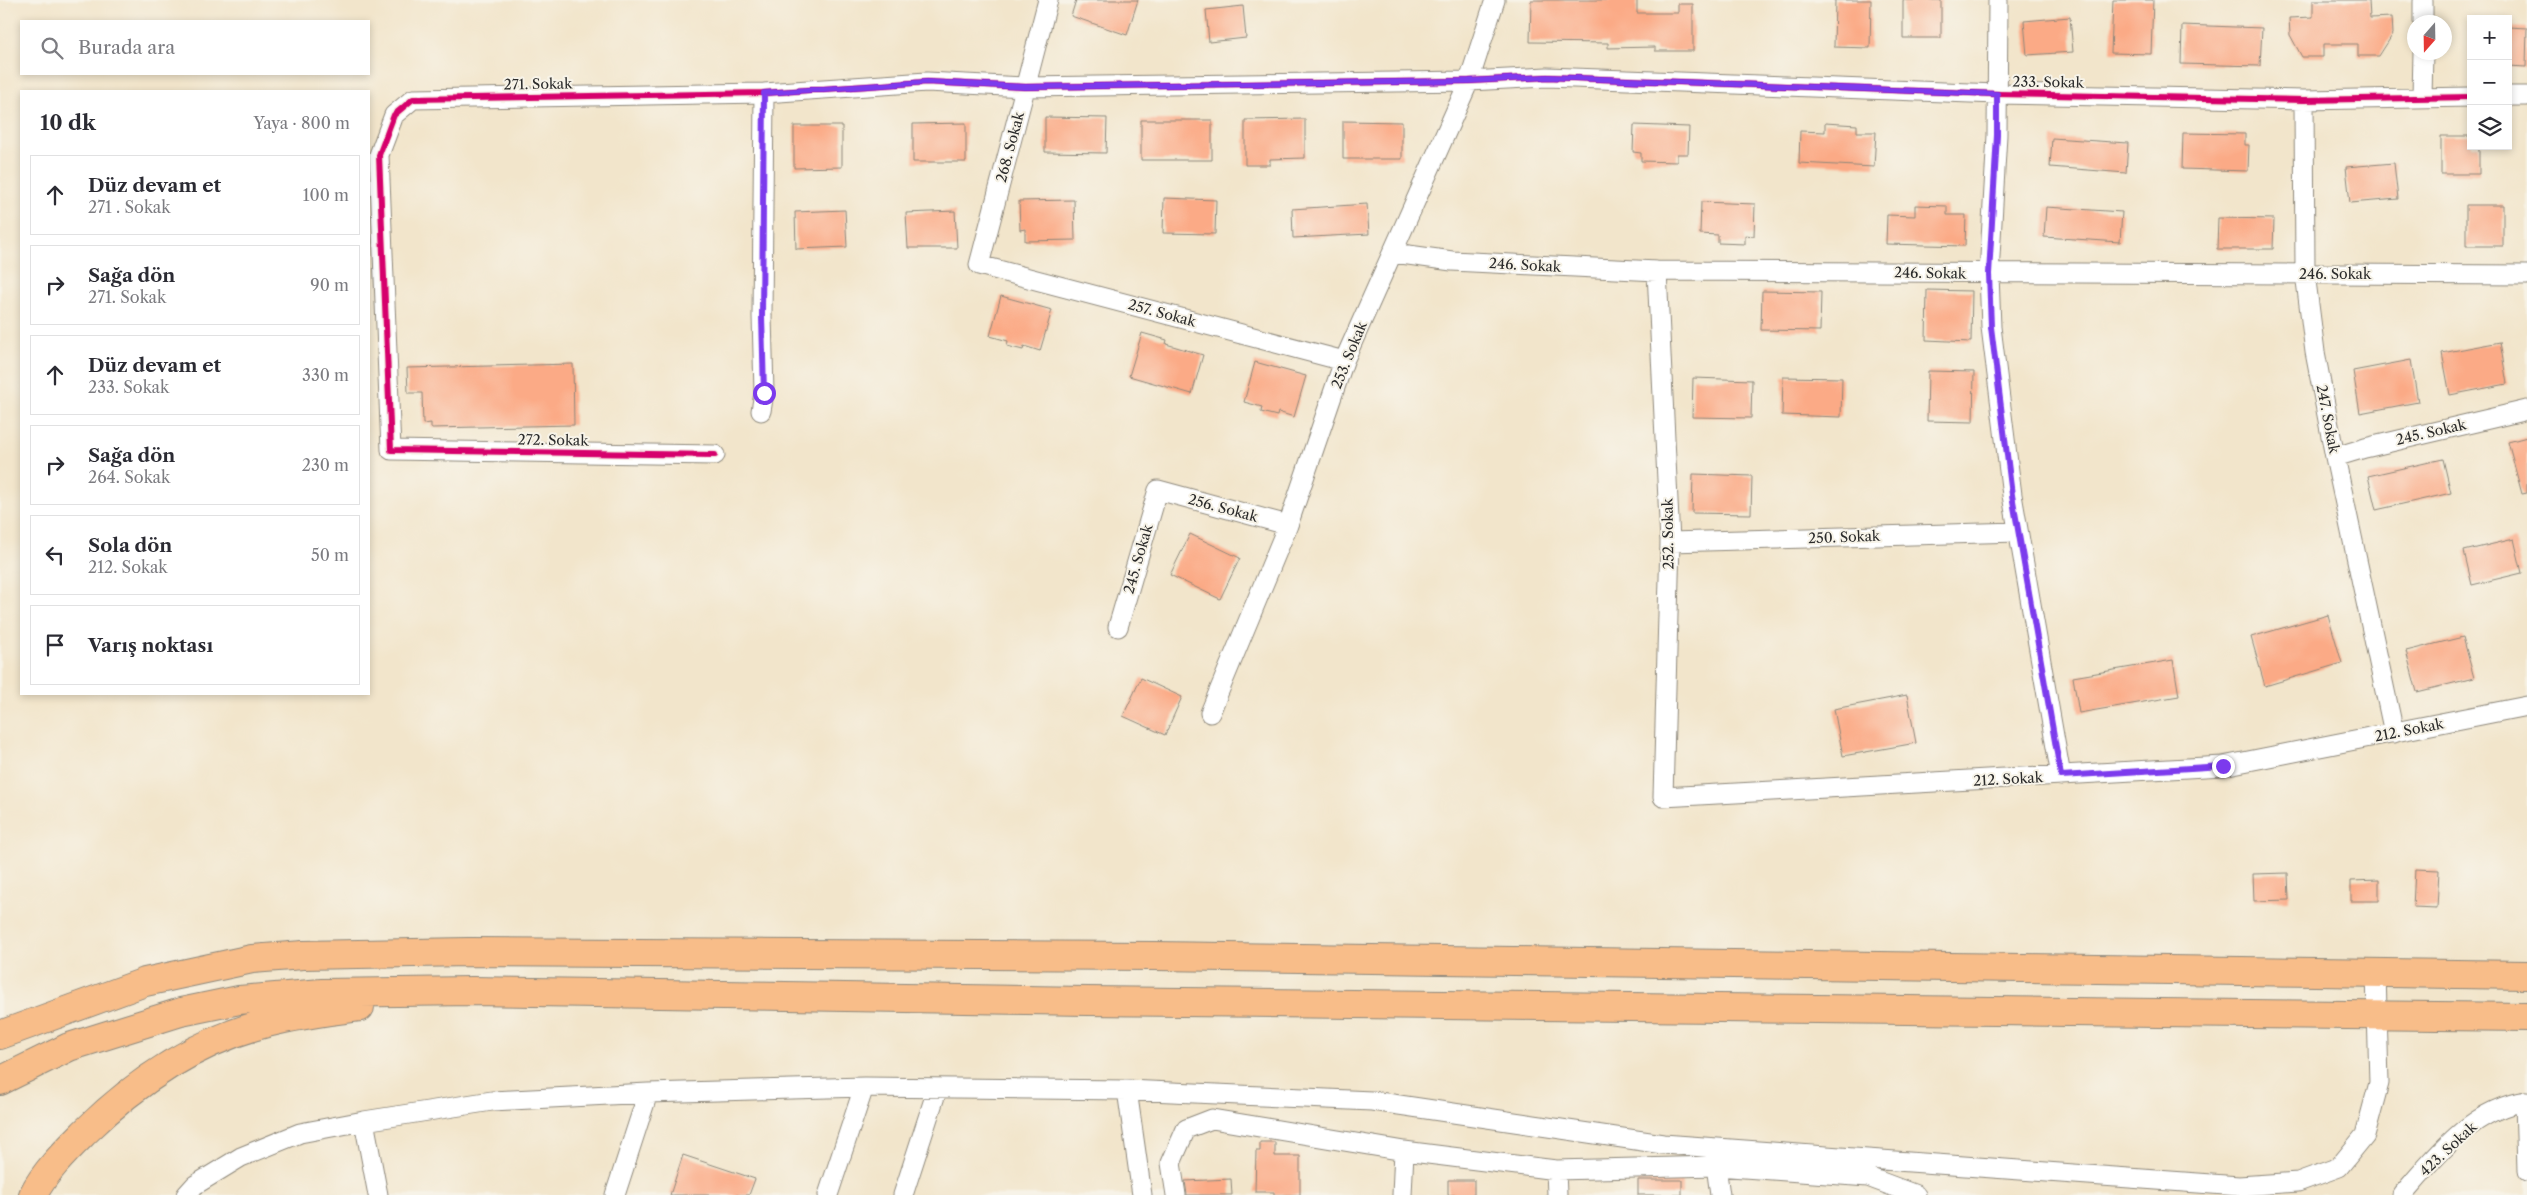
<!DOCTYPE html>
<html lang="tr">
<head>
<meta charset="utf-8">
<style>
	:root { --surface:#fff; --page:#f7f7f7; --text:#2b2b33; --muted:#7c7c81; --line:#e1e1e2 }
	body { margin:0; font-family:"Libre Caslon Text",serif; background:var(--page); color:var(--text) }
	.controls { position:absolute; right:15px; top:15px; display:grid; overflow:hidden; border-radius:0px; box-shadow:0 2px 8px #0003 }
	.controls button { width:45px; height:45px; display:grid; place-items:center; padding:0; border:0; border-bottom:1px solid var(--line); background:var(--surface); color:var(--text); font:25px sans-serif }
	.compass { position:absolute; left:2407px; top:15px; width:45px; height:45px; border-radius:50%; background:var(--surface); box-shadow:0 2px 8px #0003; rotate:200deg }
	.stop { position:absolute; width:15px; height:15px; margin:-11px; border:4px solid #7c3aed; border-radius:50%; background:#fff }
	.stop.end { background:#7c3aed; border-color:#fff; box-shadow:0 1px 5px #0008 }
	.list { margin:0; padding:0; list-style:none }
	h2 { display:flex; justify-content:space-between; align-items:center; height:65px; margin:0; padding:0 20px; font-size:21px }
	h2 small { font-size:16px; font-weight:400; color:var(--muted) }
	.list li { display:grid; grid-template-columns:32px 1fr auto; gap:15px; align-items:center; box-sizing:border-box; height:80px; margin:0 10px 10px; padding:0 10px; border:1px solid var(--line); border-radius:0px }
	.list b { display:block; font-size:19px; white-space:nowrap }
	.list p { margin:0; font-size:16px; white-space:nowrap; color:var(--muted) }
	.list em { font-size:16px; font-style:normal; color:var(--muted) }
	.icon { flex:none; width:28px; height:28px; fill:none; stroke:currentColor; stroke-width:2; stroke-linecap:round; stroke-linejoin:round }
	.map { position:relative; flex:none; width:2527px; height:1195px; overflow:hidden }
	.search { position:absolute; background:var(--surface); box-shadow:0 2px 8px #0003; left:20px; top:20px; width:350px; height:55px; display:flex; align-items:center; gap:12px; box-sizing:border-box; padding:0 18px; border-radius:0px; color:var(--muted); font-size:19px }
	.panel { position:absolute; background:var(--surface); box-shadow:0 2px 8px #0003; left:20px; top:90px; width:350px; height:605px; border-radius:0px }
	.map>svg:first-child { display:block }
</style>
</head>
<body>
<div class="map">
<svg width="2527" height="1195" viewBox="0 0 2527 1195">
	<rect width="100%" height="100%" fill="#f7f3e8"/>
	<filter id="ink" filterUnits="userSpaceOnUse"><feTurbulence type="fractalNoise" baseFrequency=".02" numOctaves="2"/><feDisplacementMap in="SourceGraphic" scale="10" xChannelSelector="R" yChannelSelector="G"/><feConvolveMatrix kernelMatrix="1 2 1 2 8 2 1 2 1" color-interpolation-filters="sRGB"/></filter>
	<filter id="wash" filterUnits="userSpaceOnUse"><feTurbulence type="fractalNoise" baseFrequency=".0096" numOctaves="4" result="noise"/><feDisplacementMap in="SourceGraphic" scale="20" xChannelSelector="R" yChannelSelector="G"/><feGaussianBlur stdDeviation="1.12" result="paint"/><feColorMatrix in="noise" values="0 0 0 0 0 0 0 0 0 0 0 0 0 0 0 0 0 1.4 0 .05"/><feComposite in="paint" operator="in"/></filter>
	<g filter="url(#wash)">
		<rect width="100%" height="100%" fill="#f2e5cb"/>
		<g id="blocks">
			<path fill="#fbaa86" d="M 1076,0 L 1138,0 L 1127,35 L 1071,16 Z
				M 1531,0 L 1637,0 L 1637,13 L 1678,13 L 1678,4 L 1693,4 L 1693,51 L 1655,51 L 1655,47 L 1608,48 L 1608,43 L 1530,42 Z
				M 1835,0 L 1871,0 L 1870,48 L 1834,47 Z
				M 1903,0 L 1941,0 L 1941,38 L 1903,38 Z
				M 2113,0 L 2153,0 L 2151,54 L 2111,53 Z
				M 2313,0 L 2369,0 L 2370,18 L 2392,17 L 2393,34 L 2379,56 L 2358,56 L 2358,44 L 2323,44 L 2323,57 L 2302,57 L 2290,35 L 2289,18 L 2313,17 Z
				M 1243,6 L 1246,38 L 1209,42 L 1206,10 Z
				M 2070,17 L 2073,52 L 2027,55 L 2024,21 Z
				M 2182,25 L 2262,28 L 2260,66 L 2181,64 Z
				M 2508,27 L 2527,28 L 2526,67 L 2508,66 Z
				M 1045,117 L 1107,118 L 1106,153 L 1045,152 Z
				M 1305,119 L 1305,158 L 1270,159 L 1270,165 L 1245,165 L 1245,120 Z
				M 1141,120 L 1212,120 L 1212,160 L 1141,160 Z
				M 1343,121 L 1402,122 L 1402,159 L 1343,159 Z
				M 966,123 L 966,162 L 913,162 L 913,124 Z
				M 1825,123 L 1857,125 L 1857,132 L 1876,132 L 1874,167 L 1799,163 L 1800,131 L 1825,132 Z
				M 1634,125 L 1689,127 L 1688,154 L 1677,154 L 1677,162 L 1641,161 L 1641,153 L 1633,152 Z
				M 794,126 L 842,126 L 842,167 L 794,168 Z
				M 2183,133 L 2245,134 L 2245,145 L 2249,145 L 2248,171 L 2182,169 Z
				M 2441,136 L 2471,136 L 2471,146 L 2479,146 L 2479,174 L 2441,174 Z
				M 2052,138 L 2128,143 L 2126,173 L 2050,167 Z
				M 2394,163 L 2398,199 L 2350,203 L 2346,167 Z
				M 1164,198 L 1216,200 L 1215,234 L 1163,233 Z
				M 1074,200 L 1075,240 L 1025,241 L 1025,229 L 1020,230 L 1019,201 Z
				M 1701,202 L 1755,204 L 1754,236 L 1745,235 L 1745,244 L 1718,243 L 1718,235 L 1700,234 Z
				M 1367,204 L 1369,234 L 1293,238 L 1292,209 Z
				M 1915,205 L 1947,206 L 1947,215 L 1966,215 L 1965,246 L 1886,244 L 1887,215 L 1915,216 Z
				M 2466,205 L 2503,205 L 2503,246 L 2466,246 Z
				M 2046,207 L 2122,212 L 2120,242 L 2044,237 Z
				M 845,210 L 847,247 L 796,249 L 795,212 Z
				M 955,211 L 957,248 L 908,248 L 906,213 Z
				M 2218,218 L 2274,219 L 2273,249 L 2217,249 Z
				M 1927,290 L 1972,291 L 1971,342 L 1926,340 Z
				M 1762,291 L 1821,292 L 1820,331 L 1761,330 Z
				M 1001,296 L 1052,310 L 1040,351 L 1024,346 L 1023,350 L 1007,346 L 1008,341 L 990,336 Z
				M 1142,333 L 1167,340 L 1166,344 L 1203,355 L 1192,394 L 1129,376 Z
				M 2500,342 L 2507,384 L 2450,395 L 2442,353 Z
				M 2411,360 L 2418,402 L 2360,413 L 2353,371 Z
				M 1255,362 L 1306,376 L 1294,417 L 1278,412 L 1277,416 L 1261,412 L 1262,407 L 1244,402 Z
				M 573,364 L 574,425 L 431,428 L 431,423 L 423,424 L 422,393 L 408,393 L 407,368 Z
				M 1928,371 L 1974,372 L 1973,422 L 1927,421 Z
				M 1783,377 L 1842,378 L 1841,417 L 1782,415 Z
				M 1693,378 L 1752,380 L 1751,418 L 1692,417 Z
				M 2527,437 L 2527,493 L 2522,494 L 2508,442 Z
				M 2443,459 L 2451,493 L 2376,510 L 2368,476 Z
				M 1693,474 L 1752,476 L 1751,514 L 1692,513 Z
				M 1190,534 L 1240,558 L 1220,599 L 1170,575 Z
				M 2514,539 L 2522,573 L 2472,585 L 2464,551 Z
				M 2328,615 L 2342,663 L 2265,686 L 2251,637 Z
				M 2463,637 L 2474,678 L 2417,692 L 2406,651 Z
				M 2173,660 L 2179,696 L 2079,713 L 2073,677 Z
				M 1141,678 L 1182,697 L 1165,735 L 1123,716 Z
				M 1907,695 L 1916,743 L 1843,756 L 1834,709 Z
				M 2415,869 L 2439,870 L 2437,908 L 2413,907 Z
				M 2288,873 L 2289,900 L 2254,901 L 2253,874 Z
				M 2379,880 L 2379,901 L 2351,901 L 2351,881 Z
				M 1260,1142 L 1275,1142 L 1275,1156 L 1300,1156 L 1300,1195 L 1274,1195 L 1274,1192 L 1255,1192 L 1256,1151 L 1260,1151 Z
				M 683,1155 L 755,1179 L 749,1195 L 670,1195 Z
				M 1231,1179 L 1232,1195 L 1187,1195 L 1185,1181 Z
				M 1448,1180 L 1474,1180 L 1474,1195 L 1448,1195 Z
				M 1638,1180 L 1682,1180 L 1682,1195 L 1638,1195 Z"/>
		</g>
	</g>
	<g filter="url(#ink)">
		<use href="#blocks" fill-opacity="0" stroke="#8e887b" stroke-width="1"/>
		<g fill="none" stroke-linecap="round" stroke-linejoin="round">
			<g stroke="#8e887b" stroke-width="21">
				<path id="street" d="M 1048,0 L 979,265 L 1344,361
					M 1998,0 L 1997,135 L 1989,274 L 1991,327 L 2012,495 L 2061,776
					M 2423,22 L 2423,0
					M 2508,96 L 2527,96
					M 2422,97 L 2423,52
					M 2304,100 L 2305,273 L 2315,352 L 2335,457 L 2394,733
					M 1394,253 L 1452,261 L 1657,271 L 2527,275
					M 1657,271 L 1670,542 L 1663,797 L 2223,766 L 2527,706
					M 761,411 L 764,393 L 762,316 L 764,93
					M 715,455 L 391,450 L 379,155 L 394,115 L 413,99 L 764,93 L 927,82 L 1025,87 L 1469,81 L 1547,77 L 1997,94 L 2304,100 L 2471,97
					M 2335,457 L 2365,448 L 2527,410
					M 1670,542 L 2018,532
					M 1118,627 L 1158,490 L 1288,525
					M 1210,713 L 1288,525 L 1344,361 L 1469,81 L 1495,0
					M 1127,1090 L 1142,1195
					M 2525,1101 L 2527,1171
					M 364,1121 L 378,1195
					M 1716,1166 L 1720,1195
					M 1556,1170 L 1557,1195
					M 186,1195 L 195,1185 L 241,1157 L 300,1133 L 364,1121 L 492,1101 L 648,1093 L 864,1087 L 1127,1090 L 1372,1101 L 1663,1144 L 2239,1186 L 2298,1182 L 2339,1167 L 2365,1135 L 2379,1083 L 2376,972
					M 615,1195 L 648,1093
					M 828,1195 L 864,1087
					M 903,1195 L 937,1090
					M 1176,1195 L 1171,1163 L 1186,1129 L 1212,1119 L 1404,1151 L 1556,1170 L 1716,1166 L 1868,1177 L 1916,1195
					M 1402,1195 L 1404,1151
					M 2402,1195 C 2436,1156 2473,1108 2527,1101"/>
			</g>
			<g stroke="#8e887b" stroke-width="30">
				<path id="highway" d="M 0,1035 L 145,982 L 252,959 L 303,955 L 469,952 L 1155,956 L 2527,975
					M 0,1081 L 69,1047 L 181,1012 L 239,1000 L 322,993 L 473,991 L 1087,1001 L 2527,1017
					M 33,1195 C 45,1171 68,1149 86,1131 C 137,1081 197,1041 267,1023 C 297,1015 329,1011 360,1007"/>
			</g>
			<use href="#street" stroke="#fff" stroke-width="19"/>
			<use href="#highway" stroke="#f8bd89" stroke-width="28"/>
			<g stroke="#f7f3e8" stroke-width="9">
				<path id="cycleway" d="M 715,455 L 391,450 L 379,155 L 394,115 L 413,99 L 764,93 L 927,82 L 1025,87 L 1469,81 L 1547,77 L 1997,94 L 2304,100 L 2471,97"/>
			</g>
			<use href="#cycleway" stroke="#d6006c" stroke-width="6"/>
		</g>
	</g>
	<g fill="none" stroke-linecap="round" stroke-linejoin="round" filter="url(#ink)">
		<path stroke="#7c3aed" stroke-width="6" d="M 764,393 L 762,316 L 764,93 L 927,82 L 1025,87 L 1469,81 L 1547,77 L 1997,94 L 1997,135 L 1989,274 L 1991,327 L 2012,495 L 2061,776 L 2223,766"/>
	</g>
	<g text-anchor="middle" stroke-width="4" stroke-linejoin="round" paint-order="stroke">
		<g font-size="14" fill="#2b2b2b" stroke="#f7f3e8">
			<text transform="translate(2048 82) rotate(1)" y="5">233. Sokak</text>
			<text transform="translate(538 84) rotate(-1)" y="5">271. Sokak</text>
			<text transform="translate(1010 147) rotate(-75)" y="5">268. Sokak</text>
			<text transform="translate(1525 265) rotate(3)" y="5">246. Sokak</text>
			<text transform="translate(1930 273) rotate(1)" y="5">246. Sokak</text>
			<text x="2335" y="279">246. Sokak</text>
			<text transform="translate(1162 313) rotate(15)" y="5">257. Sokak</text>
			<text transform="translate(1349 355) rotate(-68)" y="5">253. Sokak</text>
			<text transform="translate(2328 419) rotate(79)" y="5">247. Sokak</text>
			<text transform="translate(2431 432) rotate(-13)" y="5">245. Sokak</text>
			<text transform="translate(553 440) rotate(1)" y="5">272. Sokak</text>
			<text transform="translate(1223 508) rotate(15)" y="5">256. Sokak</text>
			<text transform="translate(1668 534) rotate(-91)" y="5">252. Sokak</text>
			<text transform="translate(1844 537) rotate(-2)" y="5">250. Sokak</text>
			<text transform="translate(1138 559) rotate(-74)" y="5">245. Sokak</text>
			<text transform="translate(2409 730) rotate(-11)" y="5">212. Sokak</text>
			<text transform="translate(2008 779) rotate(-3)" y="5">212. Sokak</text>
			<text transform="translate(2448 1149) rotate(-43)" y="5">423. Sokak</text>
		</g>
	</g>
</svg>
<div class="controls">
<button>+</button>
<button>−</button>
<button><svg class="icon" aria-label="layers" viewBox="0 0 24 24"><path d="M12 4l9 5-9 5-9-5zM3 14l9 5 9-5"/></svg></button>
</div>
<svg class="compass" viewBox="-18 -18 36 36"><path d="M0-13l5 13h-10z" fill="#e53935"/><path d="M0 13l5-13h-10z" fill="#7c7c81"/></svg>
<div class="stop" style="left:764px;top:393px"></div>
<div class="stop end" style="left:2223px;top:766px"></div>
<div class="search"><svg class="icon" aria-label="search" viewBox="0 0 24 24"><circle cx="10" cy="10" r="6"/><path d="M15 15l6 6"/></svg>Burada ara</div>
<section class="panel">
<h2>10 dk<small>Yaya · 800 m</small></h2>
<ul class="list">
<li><svg class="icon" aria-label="ahead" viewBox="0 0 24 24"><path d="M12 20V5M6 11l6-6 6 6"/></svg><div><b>Düz devam et</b><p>271 . Sokak</p></div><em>100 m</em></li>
<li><svg class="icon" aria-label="right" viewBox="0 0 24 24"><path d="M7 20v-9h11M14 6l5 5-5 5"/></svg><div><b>Sağa dön</b><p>271. Sokak</p></div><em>90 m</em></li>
<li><svg class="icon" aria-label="ahead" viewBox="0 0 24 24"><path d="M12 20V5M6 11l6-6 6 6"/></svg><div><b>Düz devam et</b><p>233. Sokak</p></div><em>330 m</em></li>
<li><svg class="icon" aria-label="right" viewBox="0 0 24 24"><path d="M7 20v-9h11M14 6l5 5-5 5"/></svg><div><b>Sağa dön</b><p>264. Sokak</p></div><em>230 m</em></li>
<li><svg class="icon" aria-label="left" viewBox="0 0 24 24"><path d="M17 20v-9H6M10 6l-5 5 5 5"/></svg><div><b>Sola dön</b><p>212. Sokak</p></div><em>50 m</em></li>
<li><svg class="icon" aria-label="arrive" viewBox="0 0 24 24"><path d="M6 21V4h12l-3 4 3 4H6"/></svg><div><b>Varış noktası</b></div></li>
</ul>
</section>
</div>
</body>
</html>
